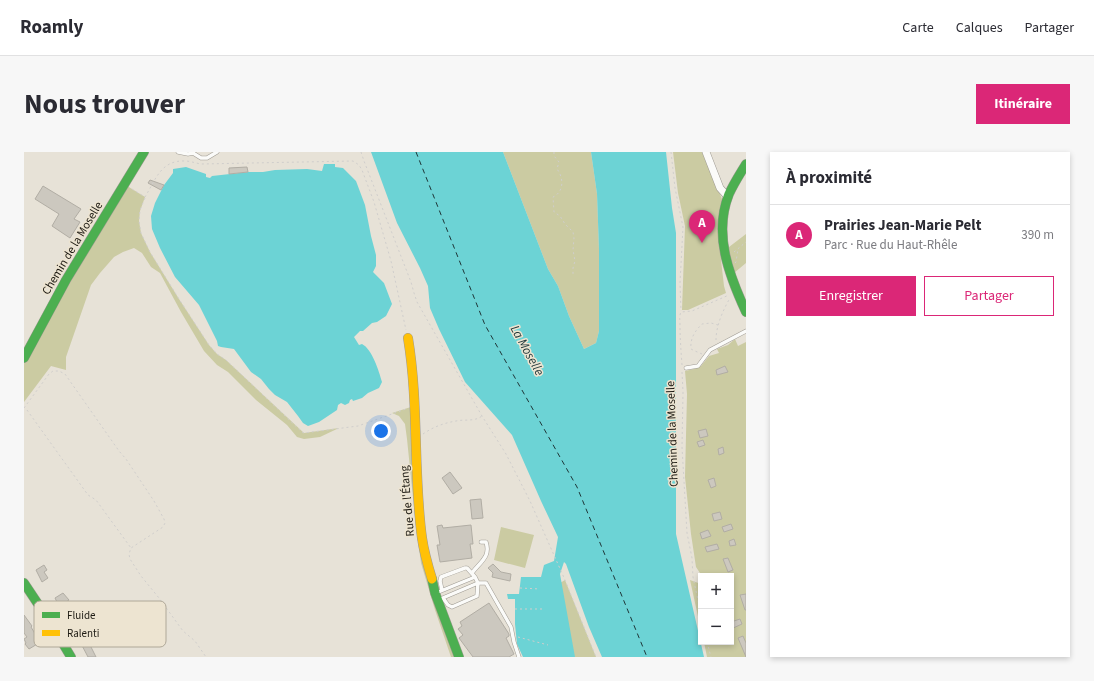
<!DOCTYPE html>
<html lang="fr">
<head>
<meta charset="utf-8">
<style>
	:root { --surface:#fff; --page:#f7f7f7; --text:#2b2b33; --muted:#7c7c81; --line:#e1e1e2; --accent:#db2777 }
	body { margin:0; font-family:"Source Sans 3",sans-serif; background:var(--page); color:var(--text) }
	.controls { position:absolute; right:12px; bottom:12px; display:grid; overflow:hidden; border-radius:0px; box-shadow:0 2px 6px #0003 }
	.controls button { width:36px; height:36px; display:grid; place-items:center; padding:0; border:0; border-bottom:1px solid var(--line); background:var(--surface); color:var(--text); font:20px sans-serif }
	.you { position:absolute; left:357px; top:279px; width:14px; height:14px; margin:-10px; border:3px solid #fff; border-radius:50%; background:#1a73e8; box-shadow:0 0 0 6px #1a73e833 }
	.badge { display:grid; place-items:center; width:26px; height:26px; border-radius:50%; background:var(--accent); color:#fff; font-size:13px; font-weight:700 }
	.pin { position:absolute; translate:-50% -33px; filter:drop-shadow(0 1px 2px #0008) }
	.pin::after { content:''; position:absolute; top:21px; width:14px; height:12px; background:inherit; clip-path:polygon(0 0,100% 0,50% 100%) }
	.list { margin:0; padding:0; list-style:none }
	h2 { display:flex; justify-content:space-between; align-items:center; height:52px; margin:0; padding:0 16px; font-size:17px }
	h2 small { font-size:13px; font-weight:400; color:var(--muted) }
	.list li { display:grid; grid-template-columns:26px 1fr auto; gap:12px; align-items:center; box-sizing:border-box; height:60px; padding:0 16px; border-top:1px solid var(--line) }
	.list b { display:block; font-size:15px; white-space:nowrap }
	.list p { margin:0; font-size:13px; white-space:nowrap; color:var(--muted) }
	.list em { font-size:13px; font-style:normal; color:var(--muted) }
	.actions { display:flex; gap:8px; padding:12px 16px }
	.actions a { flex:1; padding:9px 0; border:1px solid var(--accent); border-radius:0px; text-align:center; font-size:14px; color:var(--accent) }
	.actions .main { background:var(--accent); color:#fff }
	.map { position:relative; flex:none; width:722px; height:505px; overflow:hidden; border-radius:0px }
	header { display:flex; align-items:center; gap:24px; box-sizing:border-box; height:56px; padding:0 20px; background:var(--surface); border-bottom:1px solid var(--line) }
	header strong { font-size:19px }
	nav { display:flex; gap:22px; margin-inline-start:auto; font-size:14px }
	.intro { display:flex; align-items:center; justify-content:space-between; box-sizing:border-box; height:96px; padding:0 24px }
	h1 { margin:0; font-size:28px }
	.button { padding:10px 18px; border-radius:0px; background:var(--accent); color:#fff; font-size:14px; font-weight:700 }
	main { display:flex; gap:24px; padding:0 24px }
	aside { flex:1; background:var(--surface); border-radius:0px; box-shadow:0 2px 6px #0003 }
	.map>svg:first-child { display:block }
</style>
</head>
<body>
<header>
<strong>Roamly</strong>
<nav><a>Carte</a><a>Calques</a><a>Partager</a></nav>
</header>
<div class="intro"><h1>Nous trouver</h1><a class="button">Itinéraire</a></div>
<main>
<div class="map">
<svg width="722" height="505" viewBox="0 0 722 505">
	<rect width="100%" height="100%" fill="#e7e2d7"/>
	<path fill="#cbcba2" d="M 479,0 L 567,0 L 573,42 L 575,98 L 575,179 L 572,191 L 560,197 L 545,164 L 534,134 L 524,117 Z
		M 649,0 L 678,0 L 698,47 L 695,70 L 697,108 L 700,134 L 702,141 L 664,158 L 658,158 L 661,74 L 654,41 Z
		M 100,32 L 121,45 L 116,59 L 115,69 L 117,81 L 126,100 L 155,147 L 185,193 L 193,202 L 202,208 L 280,281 L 315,276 L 296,285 L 280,287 L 273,285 L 263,273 L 232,248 L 204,220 L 193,213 L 180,199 L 157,160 L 136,121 L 127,115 L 118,101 L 110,96 L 99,100 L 90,105 L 76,121 L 67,133 L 42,205 L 42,218 L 27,214 L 0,250 L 0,206 Z
		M 722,82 L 722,111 L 710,121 L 706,112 L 705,95 Z
		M 711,187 L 714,194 L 722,190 L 722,505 L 683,505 L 680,490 L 707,490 L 707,424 L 678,424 L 672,415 L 667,382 L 661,325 L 663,242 L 661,219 L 670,217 L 677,214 L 685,204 L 695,201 L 693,197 L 704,193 Z
		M 390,254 L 398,387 L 435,505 L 427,505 L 411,458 L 397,411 L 392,375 L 383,287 L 381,272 L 375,264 L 368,261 Z
		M 477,375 L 510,383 L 501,416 L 470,408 Z
		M 541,428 L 572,505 L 538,505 L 536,431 Z
		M 666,428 L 677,432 L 677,478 Z"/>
	<path fill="#6cd3d5" d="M 347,0 L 479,0 L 524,117 L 534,134 L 545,164 L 560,197 L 572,191 L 575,179 L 575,98 L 573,42 L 567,0 L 642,0 L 648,56 L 652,81 L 652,382 L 680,505 L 578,505 L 565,475 L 542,412 L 540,410 L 536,422 L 551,505 L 499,505 L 493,492 L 491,472 L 491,447 L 484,447 L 483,442 L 495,442 L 497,425 L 517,425 L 520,413 L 530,409 L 534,385 L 517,349 L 488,283 L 441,230 L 415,177 L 406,156 L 404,134 L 396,116 L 373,71 Z
		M 300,12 L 311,12 L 311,15 L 319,16 L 332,29 L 341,53 L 347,84 L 352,103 L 352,114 L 349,120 L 360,131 L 368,152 L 362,164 L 353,170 L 348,171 L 339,179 L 336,179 L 330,185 L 335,193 L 338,192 C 348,197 355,219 358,230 L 355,236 L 344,241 L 338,246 L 329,249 L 328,247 L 326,248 L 325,251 L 321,253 L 317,251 L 314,253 L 313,258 L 295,270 L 284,274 L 279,271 L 274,264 L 263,250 L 251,243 L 245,237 L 237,227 L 227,220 L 210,197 L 197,195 L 194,194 L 193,189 L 175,153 L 151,125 L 136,96 L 128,77 L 127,64 L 131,51 L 140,33 L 149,21 L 149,17 L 162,15 L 182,22 L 182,25 L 186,26 L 188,24 L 224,20 L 239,20 L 251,18 L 283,17 L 298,19 Z"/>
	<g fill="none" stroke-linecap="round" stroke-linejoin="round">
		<path stroke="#1e3638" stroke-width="1" stroke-dasharray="5 4" stroke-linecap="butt" d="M 392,0 L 461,173 L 553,335 L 623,505"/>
	</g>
	<path fill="#ccc8bf" stroke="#b1ada4" d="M 223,15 L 224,20 L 205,22 L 205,16 Z
		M 126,28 L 140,33 L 137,38 L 124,31 Z
		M 19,34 L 57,57 L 50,67 L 56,70 L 46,86 L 28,74 L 35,62 L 11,47 Z
		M 701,214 L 704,220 L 693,223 L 692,218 Z
		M 682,277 L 684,284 L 676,286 L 674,279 Z
		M 679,288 L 681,293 L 675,295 L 673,290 Z
		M 699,295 L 700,301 L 695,303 L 694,297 Z
		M 426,320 L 438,336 L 429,342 L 418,326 Z
		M 690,326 L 692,334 L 687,336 L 684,328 Z
		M 457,347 L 459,366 L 448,367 L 446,348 Z
		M 696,360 L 698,367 L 690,369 L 688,362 Z
		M 707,372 L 709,377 L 700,380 L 698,375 Z
		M 418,373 L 419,376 L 447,373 L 449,392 L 446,392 L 448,406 L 416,410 L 413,393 L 416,393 L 413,374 Z
		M 684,378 L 687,384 L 678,387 L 676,381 Z
		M 710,387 L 712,393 L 706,394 L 705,389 Z
		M 693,392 L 695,397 L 683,400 L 681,395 Z
		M 704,406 L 709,418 L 704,420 L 699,407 Z
		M 469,412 L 477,420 L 487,422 L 486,429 L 468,425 L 469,421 L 464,416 Z
		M 20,413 L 23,418 L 20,420 L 24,426 L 18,430 L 12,418 Z
		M 39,441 L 45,448 L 35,455 L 32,451 L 33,450 L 31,446 Z
		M 722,442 L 722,458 L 721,458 L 716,443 Z
		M 465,451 L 485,482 L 485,484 L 482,486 L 490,502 L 485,505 L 449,505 L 435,486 L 439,483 L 434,477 L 438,474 L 436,470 Z
		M 0,463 L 8,474 L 7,475 L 13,485 L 12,486 L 15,491 L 5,497 L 1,492 L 2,491 L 0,487 L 3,485 L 0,481 Z
		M 716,467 L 718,472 L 707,477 L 707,470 Z
		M 60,474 L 69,491 L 66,493 L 72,505 L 64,505 L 52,482 L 46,481 Z
		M 719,484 L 722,491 L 722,505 L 714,486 Z"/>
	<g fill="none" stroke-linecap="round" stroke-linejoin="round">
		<g stroke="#9f9b93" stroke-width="4.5">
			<path id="lane" d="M 154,0 L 164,2 L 169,1 L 177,6 L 183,6 L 193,0
				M 662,216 L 674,214 L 686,198 L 722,179
				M 448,421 C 456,410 467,405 462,390 L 457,390
				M 418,438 L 416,429 L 417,425 L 441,416 L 443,416 L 451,425
				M 412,441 L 451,425 L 454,431 L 462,431 L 487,475 L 490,490 L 495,505
				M 414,448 L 454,431 L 453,444 L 428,455 L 424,453 L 419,446"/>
		</g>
		<g stroke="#9f9b93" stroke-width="8">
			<path id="street" d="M 682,0 L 696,36 L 704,45"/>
		</g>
		<g stroke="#9f9b93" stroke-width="10">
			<path id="fast" d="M 722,12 C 716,22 710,31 705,42 C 689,82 705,123 722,160
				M 0,206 L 42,128 L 120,0
				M 408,427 L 411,441 L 435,505
				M 0,431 L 26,470 L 47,505"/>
		</g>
		<g stroke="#9f9b93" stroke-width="10">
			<path id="slow" d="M 384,186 C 395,252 389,320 398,386 C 400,400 404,414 408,427"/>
		</g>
		<path stroke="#d0cecc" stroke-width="1" stroke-dasharray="2 3" stroke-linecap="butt" d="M 337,0 L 340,9 L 387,130 L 390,141 L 393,150 L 458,264 L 482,302 L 506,349 L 541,428 L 572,505
			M 530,0 L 530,4 L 535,10 L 533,17 C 540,26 540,40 529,45 L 530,60 L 536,64 L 541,72 L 549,80 L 550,86 L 549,98 L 551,109 L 549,116 L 549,123
			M 647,0 L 651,36 L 659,75 L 656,131 L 657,159
			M 108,37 L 121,45 C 132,27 137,8 161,9 C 166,9 171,11 177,12 L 329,9 L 335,13 L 338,18 L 350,50 L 367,109 L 382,178
			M 121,46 L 116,58 L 115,69 L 117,81 L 126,100 L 155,147 L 185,193 L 193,202 L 202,208 L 278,280 L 280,281 L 334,274 L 382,257
			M 710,100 L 722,90
			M 711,111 L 712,110 L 714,97
			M 692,188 C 692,174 699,158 706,146
			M 678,202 L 671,199 L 667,197 C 666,186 671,179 678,172 L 687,171 L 694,173
			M 658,213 C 657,199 656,186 656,173 C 656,168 655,164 657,160 L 668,159 L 705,143
			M 658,220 L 659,240 L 658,295 L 663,381 L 668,406 L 669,425 L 677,462
			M 0,256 L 25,222 L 29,219 L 35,219 L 41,222 L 95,299 L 102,307 L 130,349 L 140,367 L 141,371 L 139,375 L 107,396 L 105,402 L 106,407 L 117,424 L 135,446 L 159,479 L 171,489 L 182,505
			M 3,258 L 64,343 L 72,348 L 107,396
			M 399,282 C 409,275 420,271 432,269 C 441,267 450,270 458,264
			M 496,436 L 516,437
			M 491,457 L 519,457
			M 494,485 L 524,493
			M 683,490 L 687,505"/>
		<use href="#lane" stroke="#fbfbf9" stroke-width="3.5"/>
		<use href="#street" stroke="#fbfbf9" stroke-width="7"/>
		<use href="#fast" stroke="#4caf50" stroke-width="9"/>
		<use href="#slow" stroke="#ffc107" stroke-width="9"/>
	</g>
	<g text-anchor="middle" stroke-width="3" stroke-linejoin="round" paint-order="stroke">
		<g font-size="12" fill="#1e1b14" stroke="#ede4d1">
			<text transform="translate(48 96) rotate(-59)" y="4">Chemin de la Moselle</text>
			<text transform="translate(648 282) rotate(-92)" y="4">Chemin de la Moselle</text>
			<text transform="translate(383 349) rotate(-95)" y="4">Rue de l'Étang</text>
		</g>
		<g font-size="13" font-style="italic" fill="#1e3638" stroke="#ede4d1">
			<text transform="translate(504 198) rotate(61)" y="5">La Moselle</text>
		</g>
	</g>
	<rect x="10" y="449" width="132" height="46" rx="6" fill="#ede4d1" stroke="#afa898" stroke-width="1"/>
	<rect x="18" y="460" width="18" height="6" fill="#4caf50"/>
	<rect x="18" y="478" width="18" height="6" fill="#ffc107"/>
	<g font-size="11" fill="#1e1b14">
		<text x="43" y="467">Fluide</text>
		<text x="43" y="485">Ralenti</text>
	</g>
</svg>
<div class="controls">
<button>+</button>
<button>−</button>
</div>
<div class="you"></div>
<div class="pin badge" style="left:678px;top:91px">A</div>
</div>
<aside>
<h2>À proximité<small></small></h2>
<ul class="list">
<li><span class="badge">A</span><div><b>Prairies Jean-Marie Pelt</b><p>Parc · Rue du Haut-Rhêle</p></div><em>390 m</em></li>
</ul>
<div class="actions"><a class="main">Enregistrer</a><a>Partager</a></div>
</aside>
</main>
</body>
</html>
